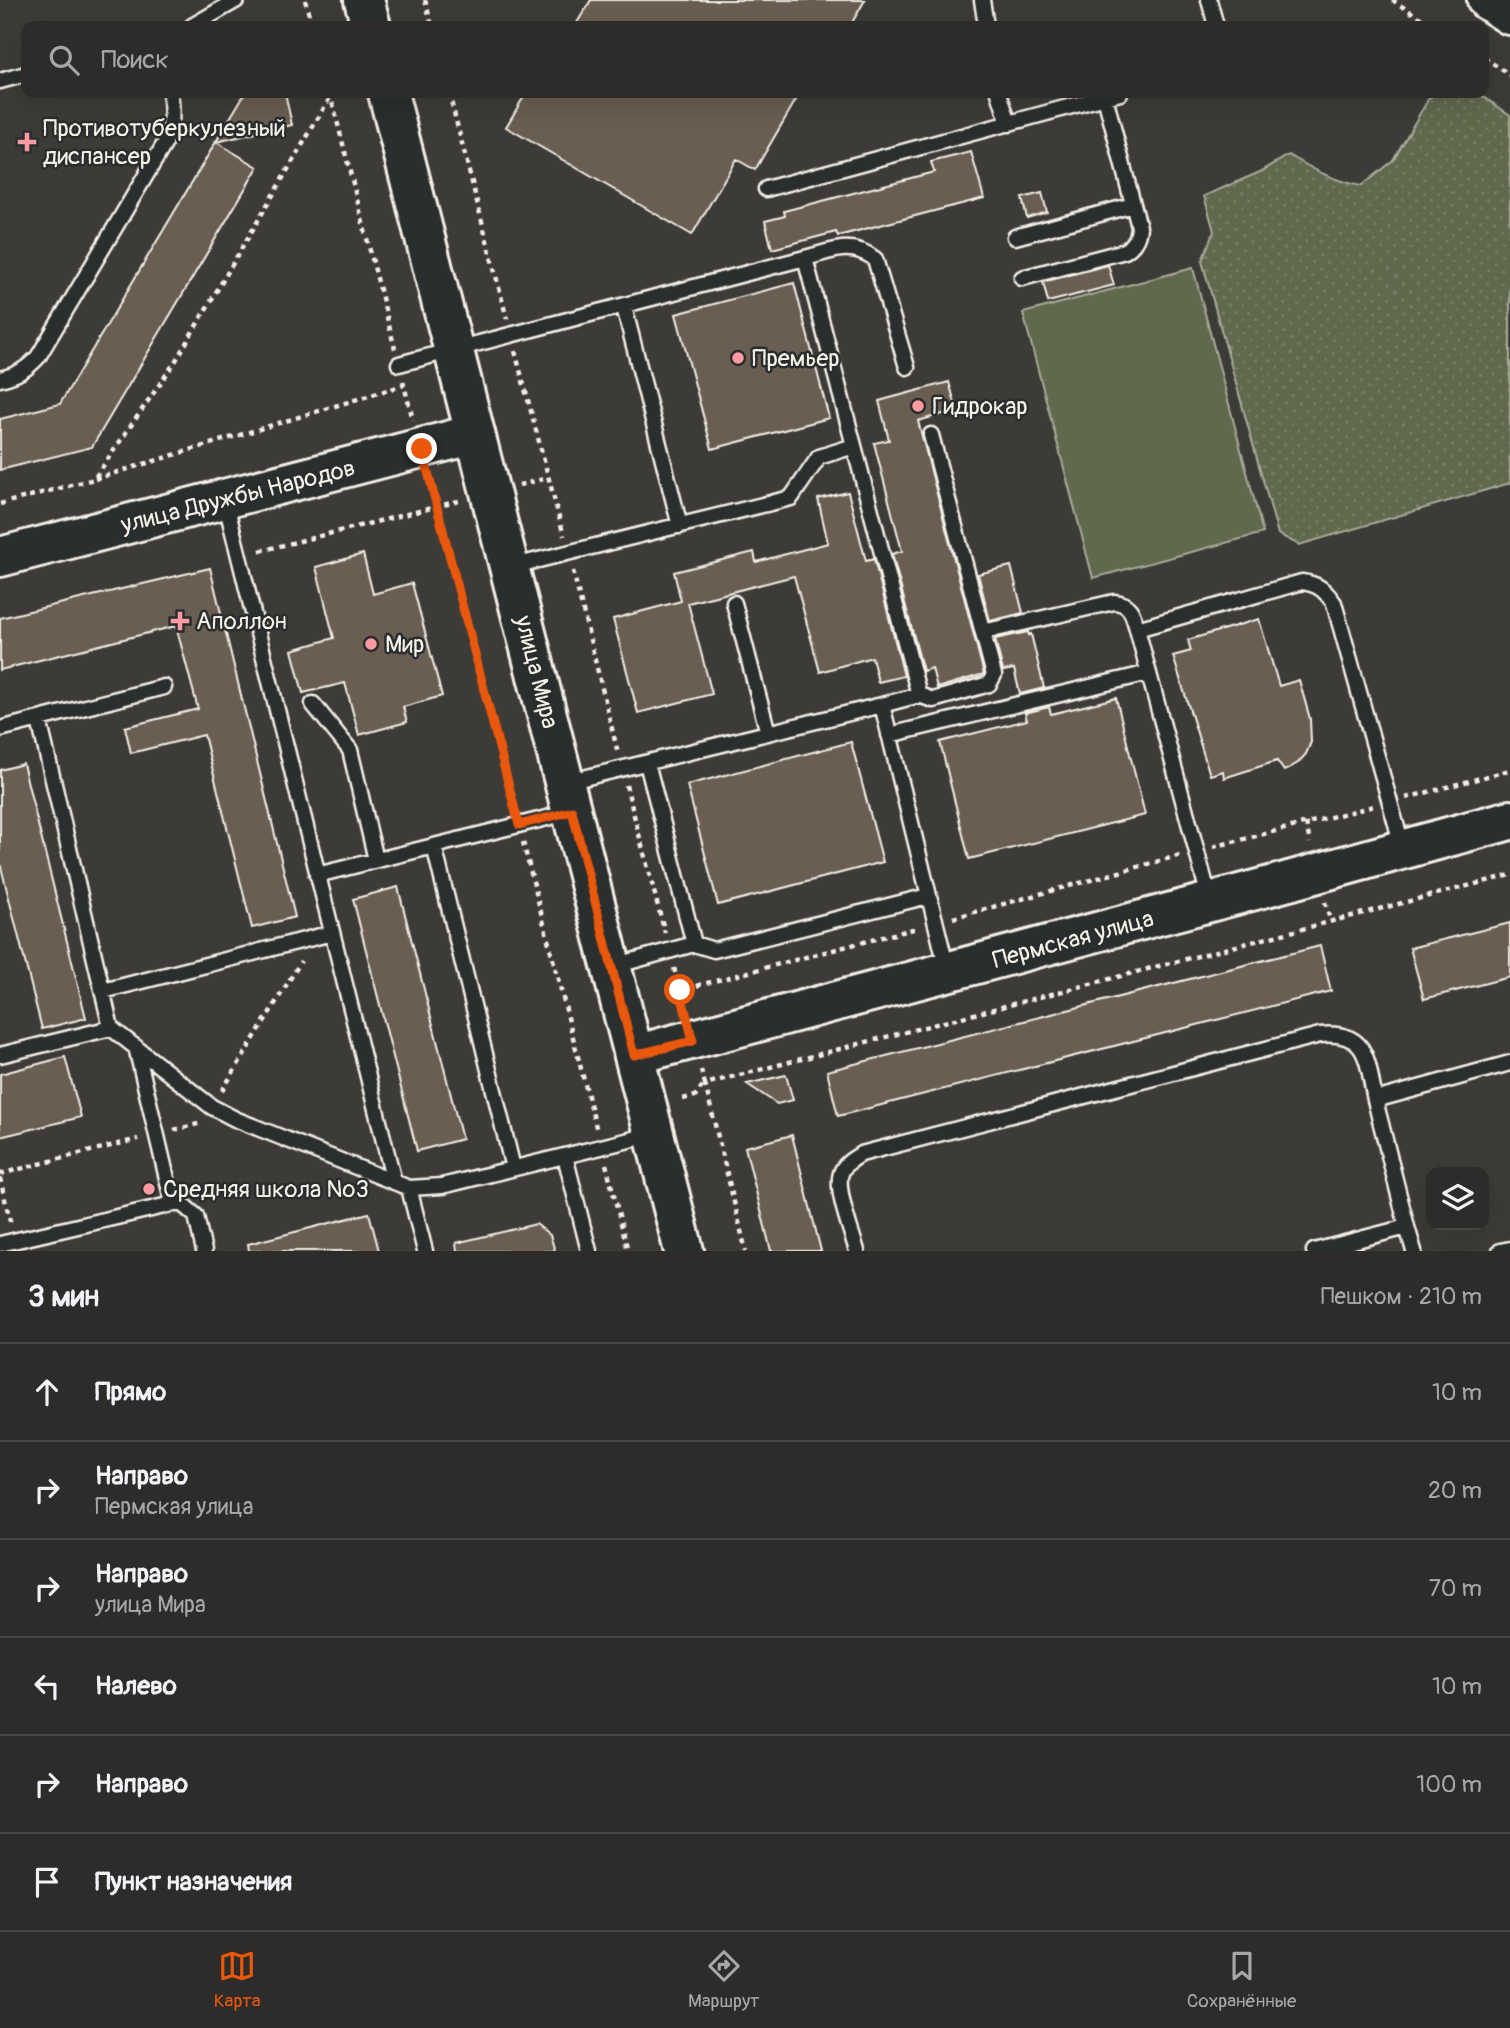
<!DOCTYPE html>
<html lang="ru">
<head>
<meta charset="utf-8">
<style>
	:root { --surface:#2e2c2a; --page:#363432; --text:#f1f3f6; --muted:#a7a7a8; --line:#494847; --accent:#ea580c }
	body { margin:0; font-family:Pangolin,sans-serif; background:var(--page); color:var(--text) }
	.controls { position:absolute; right:21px; bottom:21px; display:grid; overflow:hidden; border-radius:14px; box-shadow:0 7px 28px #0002 }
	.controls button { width:63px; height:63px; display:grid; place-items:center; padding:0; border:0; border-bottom:2px solid var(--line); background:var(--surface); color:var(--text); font:35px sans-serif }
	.stop { position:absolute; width:21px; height:21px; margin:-16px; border:5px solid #ea580c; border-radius:50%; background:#fff }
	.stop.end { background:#ea580c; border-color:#fff; box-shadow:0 2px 7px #0008 }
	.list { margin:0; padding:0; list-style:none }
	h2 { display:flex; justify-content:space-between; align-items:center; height:91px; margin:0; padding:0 28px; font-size:30px }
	h2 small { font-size:23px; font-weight:400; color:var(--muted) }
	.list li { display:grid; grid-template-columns:46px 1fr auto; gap:21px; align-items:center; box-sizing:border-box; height:98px; padding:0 28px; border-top:2px solid var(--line) }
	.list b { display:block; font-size:26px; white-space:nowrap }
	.list p { margin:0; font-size:23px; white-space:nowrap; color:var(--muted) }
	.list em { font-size:23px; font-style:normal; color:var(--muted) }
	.icon { flex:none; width:38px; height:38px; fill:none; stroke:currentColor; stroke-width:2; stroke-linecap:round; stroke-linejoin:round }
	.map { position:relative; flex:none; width:1510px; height:1251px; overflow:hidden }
	.search { position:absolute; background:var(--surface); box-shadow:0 7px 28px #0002; left:21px; right:21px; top:21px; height:77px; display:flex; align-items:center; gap:18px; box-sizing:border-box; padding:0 24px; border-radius:14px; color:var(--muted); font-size:26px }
	.sheet { height:679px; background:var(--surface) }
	nav { display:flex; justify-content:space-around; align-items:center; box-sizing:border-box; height:98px; border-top:2px solid var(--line); background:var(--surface); font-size:19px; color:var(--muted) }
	nav a { display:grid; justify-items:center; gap:4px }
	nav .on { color:var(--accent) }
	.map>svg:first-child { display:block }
</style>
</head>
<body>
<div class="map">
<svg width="1510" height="1251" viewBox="0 0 1510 1251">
	<defs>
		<pattern id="grass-dots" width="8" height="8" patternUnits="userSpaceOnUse" patternTransform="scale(1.75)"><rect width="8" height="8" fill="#61674d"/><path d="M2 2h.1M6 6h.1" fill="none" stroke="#787d67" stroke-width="1.8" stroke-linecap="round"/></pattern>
	</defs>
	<rect width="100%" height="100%" fill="#3d3b38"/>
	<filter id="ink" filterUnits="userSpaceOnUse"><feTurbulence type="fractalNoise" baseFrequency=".0143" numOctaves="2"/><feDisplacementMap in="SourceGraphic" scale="14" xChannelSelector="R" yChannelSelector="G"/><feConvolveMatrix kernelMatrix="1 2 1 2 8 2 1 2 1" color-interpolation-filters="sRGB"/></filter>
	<g filter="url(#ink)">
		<path fill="url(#grass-dots)" stroke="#aaac9a" stroke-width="2" d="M 1438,93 L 1478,93 L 1510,115 L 1510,483 L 1299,545 L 1278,534 L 1202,261 L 1214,231 L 1204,196 L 1260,172 L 1289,155 C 1312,169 1334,181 1361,186 L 1393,160 L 1429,98 Z"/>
		<path fill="#61674d" stroke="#aaac9a" stroke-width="2" d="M 1193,268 L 1263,533 L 1093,578 L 1023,313 Z"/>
		<path fill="#6a5d51" stroke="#f4f1e8" stroke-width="2" d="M 591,0 L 865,0 L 850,26 L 575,26 Z
			M 245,93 L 285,93 L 292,125 L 216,142 L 258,167 L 92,447 L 0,470 L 0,419 L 60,404 Z
			M 526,93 L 800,93 L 755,170 L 736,159 L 692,235 L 506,127 Z
			M 971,152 L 984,198 L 838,236 L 836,232 L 772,249 L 765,221 L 785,216 L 784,211 L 934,172 L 931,162 Z
			M 1042,193 L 1047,212 L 1027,218 L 1022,198 Z
			M 1108,265 L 1114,285 L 1048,302 L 1043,282 Z
			M 794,283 L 829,418 L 712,449 L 676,314 Z
			M 949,382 L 957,410 L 918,421 L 984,674 L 937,688 L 932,668 L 923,671 L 892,554 L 902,551 L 874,443 L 889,440 L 879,401 Z
			M 848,492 L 866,561 L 874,559 L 904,676 L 878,682 L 872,657 L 820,672 L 794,576 L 688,603 L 712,694 L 638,713 L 613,619 L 681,601 L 674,572 L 754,552 L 756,562 L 828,543 L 818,499 Z
			M 363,554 L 373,594 L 412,583 L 442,696 L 403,707 L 407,722 L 359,735 L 345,683 L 303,693 L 292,650 L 334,638 L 316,567 Z
			M 1011,566 L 1023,613 L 990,621 L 978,574 Z
			M 210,568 L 295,917 L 252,928 L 204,735 L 131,753 L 125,727 L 198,709 L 176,626 L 0,670 L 0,618 Z
			M 1259,619 L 1279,686 L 1299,680 L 1310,719 L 1311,742 L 1306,754 L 1298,763 L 1284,771 L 1277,761 L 1224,778 L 1223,771 L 1210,775 L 1173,656 L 1191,651 L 1188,640 Z
			M 1028,632 L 1029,635 L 1031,634 L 1044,688 L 1020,694 L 1014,669 L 1003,671 L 995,639 Z
			M 1116,698 L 1145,815 L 969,859 L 940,742 L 1027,720 L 1025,713 L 1049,707 L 1051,714 Z
			M 851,742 L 883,862 L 718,905 L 687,785 Z
			M 23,764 L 86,1018 L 42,1029 L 0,863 L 0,770 Z
			M 398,887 L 462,1139 L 417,1151 L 353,899 Z
			M 1510,923 L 1510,977 L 1424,999 L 1410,948 Z
			M 1320,946 L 1331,991 L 838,1116 L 827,1071 Z
			M 65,1057 L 81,1117 L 0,1137 L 0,1074 Z
			M 786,1075 L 793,1100 L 777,1104 L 747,1084 Z
			M 792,1135 L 821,1251 L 771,1251 L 745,1147 Z
			M 369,1213 L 379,1251 L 249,1251 L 248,1244 Z
			M 536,1224 L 550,1235 L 555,1251 L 457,1251 L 456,1243 Z"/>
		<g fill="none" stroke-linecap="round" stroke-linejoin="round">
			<g stroke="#f4f1e8" stroke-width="19">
				<path id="lane" d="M 982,0 L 986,26
					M 1209,0 L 1216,26
					M 192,26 L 237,0
					M 0,81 L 26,74
					M 999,93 L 1009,124
					M 766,189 L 1120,93
					M 1015,237 L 1133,205
					M 805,258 C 833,251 851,241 875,259 L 907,367
					M 1022,278 L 1125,251 C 1134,245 1138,239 1139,227 L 1105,97
					M 624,307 L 680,526
					M 399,364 L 805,258 L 919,695
					M 0,379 C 17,375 27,369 38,357 L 165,143 C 172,125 173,112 170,93
					M 931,435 L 994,675 L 989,684 L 933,700 L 919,695 L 882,705 L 947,969
					M 225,500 L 394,1182
					M 510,567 L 791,498 L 819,457 L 854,446
					M 734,603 L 768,733
					M 1137,629 L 1302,582 C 1318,584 1325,590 1334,603 L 1403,849
					M 983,632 L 1114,602 C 1131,603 1133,615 1137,629 L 1210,901
					M 313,704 L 350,750 L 376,860
					M 39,720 L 111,1028 L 212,1107 L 235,1119 L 409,1188 L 442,1186 L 654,1134
					M 0,729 L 164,687
					M 889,735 L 1149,673
					M 647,763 L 694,944 L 714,950 L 928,896
					M 567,782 L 882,705
					M 434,846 L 513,1168
					M 317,875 L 571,812
					M 614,966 L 694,944
					M 103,991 L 332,933
					M 136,1047 L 173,1204
					M 0,1055 L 111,1028
					M 565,1156 L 589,1251
					M 409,1188 L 425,1251
					M 1407,1227 L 1414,1251
					M 0,1244 L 173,1204 L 182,1204 L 196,1216 L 204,1251
					M 857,1251 C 852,1233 835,1190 841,1173 C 844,1164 853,1159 861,1154 L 1320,1035 C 1369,1030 1367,1062 1375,1100
					M 1314,1251 L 1407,1227 L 1375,1100 L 1510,1063
					M 1500,1251 L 1510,1249"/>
			</g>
			<g stroke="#f4f1e8" stroke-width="44">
				<path id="secondary" d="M 1487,0 L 1510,15
					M 0,557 L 475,434
					M 634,1055 L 1285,882 L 1510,820"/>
			</g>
			<g stroke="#f4f1e8" stroke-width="44">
				<path id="primary" d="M 364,0 L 371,26
					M 388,93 L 684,1251"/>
			</g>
			<path stroke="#f4f1e8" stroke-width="4.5" stroke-dasharray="5 5" stroke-linecap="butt" d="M 305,0 L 312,26
				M 425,0 L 432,26
				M 1392,0 L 1433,26
				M 1484,58 L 1510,75
				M 330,93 L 395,349
				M 449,93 L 507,319
				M 515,351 L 564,536
				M 403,381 L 413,420
				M 429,476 L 515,809
				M 95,479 L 404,385
				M 519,485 L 548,478
				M 0,504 L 94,479 L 175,362 L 331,96
				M 260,551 L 463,500
				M 573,571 L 618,753
				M 626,785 L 665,933
				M 1406,798 L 1510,770
				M 1306,823 L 1310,843
				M 523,842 L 597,1131
				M 1213,847 L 1374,806
				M 1325,902 L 1330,920
				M 953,918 L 1181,855
				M 674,968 L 680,990 L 917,928
				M 680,990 L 685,1011
				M 701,1070 L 705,1084 L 1510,875
				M 705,1084 L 746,1251
				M 222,1091 L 301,961
				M 683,1099 L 695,1096 L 704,1084
				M 174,1130 L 202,1123
				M 606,1164 L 628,1251
				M 0,1174 L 138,1139
				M 0,1178 L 11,1225"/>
			<use href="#lane" stroke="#2a2d2e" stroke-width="14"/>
			<use href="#secondary" stroke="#2a2d2e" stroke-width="38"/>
			<use href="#primary" stroke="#2a2d2e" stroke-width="38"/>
		</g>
	</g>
	<g fill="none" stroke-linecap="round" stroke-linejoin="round" filter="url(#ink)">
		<path stroke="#ea580c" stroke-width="9" d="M 422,449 L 519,825 L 572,811 L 634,1055 L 693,1041 L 680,990"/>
	</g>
	<g fill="#ff9aa2" stroke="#2a2d2e" stroke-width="2.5">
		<path d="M23.5 131.5h7v7h7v7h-7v7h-7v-7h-7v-7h7z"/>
		<circle cx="738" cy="358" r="7"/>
		<circle cx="918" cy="406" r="7"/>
		<path d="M176.5 610.5h7v7h7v7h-7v7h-7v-7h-7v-7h7z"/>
		<circle cx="371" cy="644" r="7"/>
		<circle cx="149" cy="1189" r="7"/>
	</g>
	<g text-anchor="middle" stroke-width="5" stroke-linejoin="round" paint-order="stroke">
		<g font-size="24" fill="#f4f1e8" stroke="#2a2d2e" text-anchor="start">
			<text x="43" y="136">Противотуберкулезный<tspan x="43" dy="28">диспансер</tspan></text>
			<text x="752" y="366">Премьер</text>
			<text x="932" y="414">Гидрокар</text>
			<text x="196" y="629">Аполлон</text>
			<text x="385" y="652">Мир</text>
			<text x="163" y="1197">Средняя школа №3</text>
		</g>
		<g font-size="24" fill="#f4f1e8" stroke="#2a2d2e">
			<text transform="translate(238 496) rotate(-14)" y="8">улица Дружбы Народов</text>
			<text transform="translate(537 672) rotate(76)" y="8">улица Мира</text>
			<text transform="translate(1073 939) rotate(-15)" y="8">Пермская улица</text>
		</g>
	</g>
</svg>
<div class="controls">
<button><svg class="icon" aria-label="layers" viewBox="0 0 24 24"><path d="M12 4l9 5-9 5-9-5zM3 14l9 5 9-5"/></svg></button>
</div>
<div class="stop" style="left:680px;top:990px"></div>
<div class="stop end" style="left:422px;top:449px"></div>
<div class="search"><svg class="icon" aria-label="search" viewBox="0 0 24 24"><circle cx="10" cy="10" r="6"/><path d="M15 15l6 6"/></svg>Поиск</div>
</div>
<section class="sheet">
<h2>3 мин<small>Пешком · 210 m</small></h2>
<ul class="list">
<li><svg class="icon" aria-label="ahead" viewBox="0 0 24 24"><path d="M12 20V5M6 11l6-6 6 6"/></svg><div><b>Прямо</b></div><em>10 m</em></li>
<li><svg class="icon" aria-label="right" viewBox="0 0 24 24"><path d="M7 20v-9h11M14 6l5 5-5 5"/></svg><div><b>Направо</b><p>Пермская улица</p></div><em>20 m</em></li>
<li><svg class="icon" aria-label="right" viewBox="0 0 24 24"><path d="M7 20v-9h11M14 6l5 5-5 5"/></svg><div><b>Направо</b><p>улица Мира</p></div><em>70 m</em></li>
<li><svg class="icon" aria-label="left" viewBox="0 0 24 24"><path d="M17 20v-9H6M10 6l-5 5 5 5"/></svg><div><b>Налево</b></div><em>10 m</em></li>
<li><svg class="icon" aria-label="right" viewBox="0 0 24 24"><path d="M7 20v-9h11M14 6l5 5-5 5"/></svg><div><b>Направо</b></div><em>100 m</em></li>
<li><svg class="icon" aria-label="arrive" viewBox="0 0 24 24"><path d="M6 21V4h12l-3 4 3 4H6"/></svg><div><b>Пункт назначения</b></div></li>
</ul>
</section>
<nav>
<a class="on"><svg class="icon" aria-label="map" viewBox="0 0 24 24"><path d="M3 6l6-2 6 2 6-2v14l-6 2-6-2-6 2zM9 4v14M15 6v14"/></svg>Карта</a>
<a><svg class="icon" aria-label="directions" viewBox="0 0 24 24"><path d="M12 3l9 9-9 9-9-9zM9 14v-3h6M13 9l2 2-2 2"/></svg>Маршрут</a>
<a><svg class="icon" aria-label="saved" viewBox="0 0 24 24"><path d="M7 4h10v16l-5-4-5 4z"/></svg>Сохранённые</a>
</nav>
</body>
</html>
